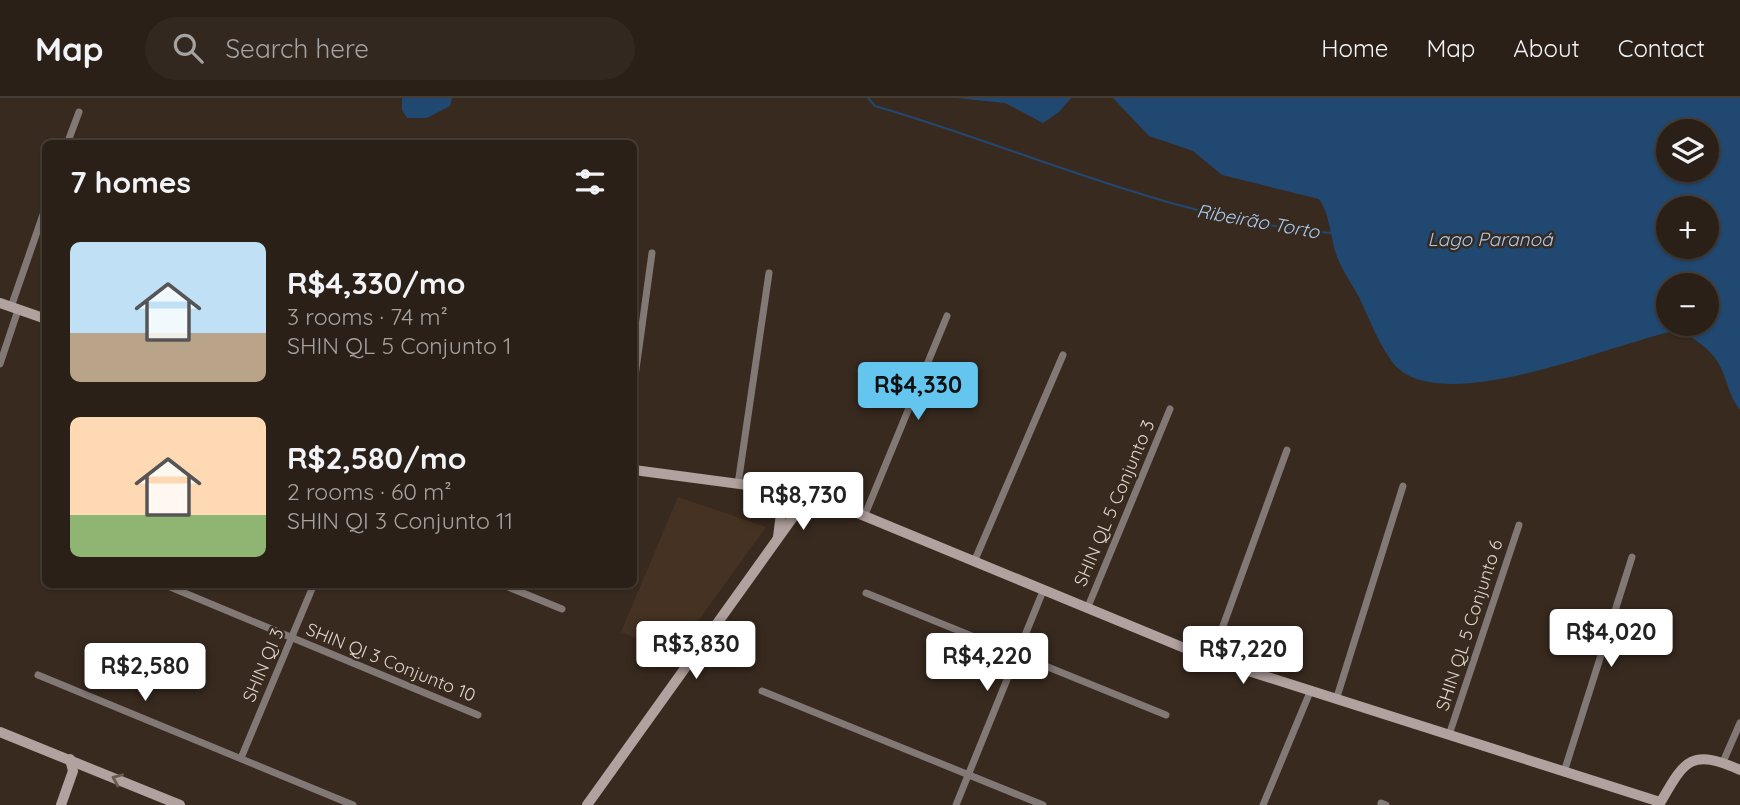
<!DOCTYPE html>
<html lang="en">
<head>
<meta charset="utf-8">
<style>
  :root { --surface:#2a2017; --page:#322820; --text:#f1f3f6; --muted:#a5a3a1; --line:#463e36; --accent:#64c5ee }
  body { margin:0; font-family:Quicksand,sans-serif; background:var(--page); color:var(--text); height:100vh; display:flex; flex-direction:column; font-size:26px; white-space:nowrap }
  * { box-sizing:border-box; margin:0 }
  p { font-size:23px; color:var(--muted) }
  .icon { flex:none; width:38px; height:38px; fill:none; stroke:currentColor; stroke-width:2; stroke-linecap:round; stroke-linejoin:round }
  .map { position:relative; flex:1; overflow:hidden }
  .details { position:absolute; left:42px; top:42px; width:595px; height:448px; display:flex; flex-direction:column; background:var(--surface); border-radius:10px; box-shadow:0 2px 5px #0004,0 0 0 2px var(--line) }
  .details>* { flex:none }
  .fabs { position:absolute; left:1656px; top:21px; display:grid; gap:14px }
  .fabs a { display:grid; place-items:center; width:63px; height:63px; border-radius:50%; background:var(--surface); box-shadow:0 2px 5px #0004,0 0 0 2px var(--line); font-size:35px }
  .price { position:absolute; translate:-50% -60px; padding:0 16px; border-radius:7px; background:#fff; color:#222; font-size:23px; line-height:46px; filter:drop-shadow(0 2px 4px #0008) }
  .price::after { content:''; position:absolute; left:50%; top:42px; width:21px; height:16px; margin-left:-10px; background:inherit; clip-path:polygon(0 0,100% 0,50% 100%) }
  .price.current { background:var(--accent); color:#111 }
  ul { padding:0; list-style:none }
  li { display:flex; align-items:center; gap:21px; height:175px; padding:0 28px }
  li span { display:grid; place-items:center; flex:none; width:196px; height:140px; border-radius:10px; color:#555 }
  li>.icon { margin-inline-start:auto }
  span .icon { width:84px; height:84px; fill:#fffc; stroke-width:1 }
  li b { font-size:30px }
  h2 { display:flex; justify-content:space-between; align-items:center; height:84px; padding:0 28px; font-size:30px }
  header { display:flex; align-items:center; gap:42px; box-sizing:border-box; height:98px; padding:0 35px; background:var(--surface); border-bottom:2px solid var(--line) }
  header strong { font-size:33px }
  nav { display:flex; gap:38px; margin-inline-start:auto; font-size:24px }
  .search { width:490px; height:63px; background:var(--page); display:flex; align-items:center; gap:18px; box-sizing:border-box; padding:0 24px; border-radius:38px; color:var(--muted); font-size:26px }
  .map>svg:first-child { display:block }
  .built { fill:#453222 }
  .water { fill:#214871; fill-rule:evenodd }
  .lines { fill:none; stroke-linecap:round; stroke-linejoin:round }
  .stream { stroke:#214871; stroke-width:2 }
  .street { stroke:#827876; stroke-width:7 }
  .secondary { stroke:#b2a29f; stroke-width:10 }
  .oneway { stroke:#695a52 }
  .labels { text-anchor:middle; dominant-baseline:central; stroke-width:5; stroke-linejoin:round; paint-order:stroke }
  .street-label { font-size:18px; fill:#dfd6cf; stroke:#382a1f }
  .water-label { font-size:19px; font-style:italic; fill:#a8cbf2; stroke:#382a1f }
</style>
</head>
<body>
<header>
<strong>Map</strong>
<div class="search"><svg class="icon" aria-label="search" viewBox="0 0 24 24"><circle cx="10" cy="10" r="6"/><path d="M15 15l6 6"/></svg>Search here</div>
<nav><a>Home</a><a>Map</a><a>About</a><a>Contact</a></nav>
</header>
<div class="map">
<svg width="1740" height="707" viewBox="0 0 1740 707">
  <rect width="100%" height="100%" fill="#382a1f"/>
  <!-- built -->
  <polygon class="built" points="678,399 766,429 675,555 621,534"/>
  <!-- water -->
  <g class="water">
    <polygon points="402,0 452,0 450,8 427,20 407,20 402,12"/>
    <polygon points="956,0 1071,0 1059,14 1043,25 1005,5"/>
    <path d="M1113,0H1740V312C1729,298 1728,285 1721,270C1713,252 1695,241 1679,232C1618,243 1439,323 1393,265C1379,247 1369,220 1359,199C1352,186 1343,174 1338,161C1330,142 1331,118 1319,101L1222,77L1193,53L1149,38ZM1706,33V72H1668V33ZM1706,110V149H1668V110ZM1668,187H1706V226H1668Z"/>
  </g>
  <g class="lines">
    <!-- stream -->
    <path class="stream" d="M868,0L875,8C1027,52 1171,122 1331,135"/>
    <!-- street -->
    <g class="street">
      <polyline points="67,46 79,14"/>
      <polyline points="11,209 46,108"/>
      <polyline points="0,266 18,212"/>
      <polyline points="634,286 652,155"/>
      <polyline points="738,386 769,175"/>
      <polyline points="864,419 947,218"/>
      <polyline points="974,464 1063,257"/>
      <polyline points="163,486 478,617"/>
      <polyline points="501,486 562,511"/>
      <polyline points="866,495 1166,617"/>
      <polyline points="1087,511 1170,311"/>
      <polyline points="1211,561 1287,352"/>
      <polyline points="38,577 353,707"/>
      <polyline points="762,593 1043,707"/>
      <polyline points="1336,602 1403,388"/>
      <polyline points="1449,637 1519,427"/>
      <polyline points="241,660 314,486"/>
      <polyline points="1723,664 1740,625"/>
      <polyline points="1564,674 1632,459"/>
      <polyline points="1381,705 1386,707"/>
      <polyline points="956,707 1043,493"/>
      <polyline points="1263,707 1310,594"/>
    </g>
    <!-- secondary -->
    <g class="secondary">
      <polyline points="0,205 46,221"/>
      <polyline points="634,372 785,392"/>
      <polyline points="799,394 833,405 1211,561 1660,704"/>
      <polyline points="800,410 844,412"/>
      <polyline points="778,439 782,408"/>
      <polyline points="0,634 180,707"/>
      <polyline points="61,707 73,673 70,661"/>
      <path d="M587,707L804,404L802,397C795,391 786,389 778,396V403L786,410L798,411"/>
      <path d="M1659,707C1684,664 1689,649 1740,672"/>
    </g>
  </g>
  <!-- one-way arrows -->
  <defs><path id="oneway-chevron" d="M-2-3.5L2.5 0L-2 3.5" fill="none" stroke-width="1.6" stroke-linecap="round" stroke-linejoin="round" transform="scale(1.75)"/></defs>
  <use class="oneway" href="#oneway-chevron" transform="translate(117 681) rotate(-157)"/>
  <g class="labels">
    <!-- street labels -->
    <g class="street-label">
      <text transform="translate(1114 405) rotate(-67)">SHIN QL 5 Conjunto 3</text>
      <text transform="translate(1469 527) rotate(-72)">SHIN QL 5 Conjunto 6</text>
      <text transform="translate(391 564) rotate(22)">SHIN QI 3 Conjunto 10</text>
      <text transform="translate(263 567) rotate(-67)">SHIN QI 3</text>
    </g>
    <!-- water labels -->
    <g class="water-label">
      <text transform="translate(1258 123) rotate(10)">Ribeirão Torto</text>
      <text x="1490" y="141">Lago Paranoá</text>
    </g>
  </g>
</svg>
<div class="fabs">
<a><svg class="icon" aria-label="layers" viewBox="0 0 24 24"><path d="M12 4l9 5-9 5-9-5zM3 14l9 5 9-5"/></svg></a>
<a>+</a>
<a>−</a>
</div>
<b class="price current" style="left:918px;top:324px">R$4,330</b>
<b class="price" style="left:803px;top:434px">R$8,730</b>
<b class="price" style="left:1611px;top:571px">R$4,020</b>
<b class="price" style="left:696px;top:583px">R$3,830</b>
<b class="price" style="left:1243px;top:588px">R$7,220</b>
<b class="price" style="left:987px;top:595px">R$4,220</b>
<b class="price" style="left:145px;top:605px">R$2,580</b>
<section class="details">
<h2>7 homes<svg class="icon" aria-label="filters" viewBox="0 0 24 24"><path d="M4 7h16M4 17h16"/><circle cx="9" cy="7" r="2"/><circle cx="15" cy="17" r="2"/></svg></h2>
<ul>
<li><span style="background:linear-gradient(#bfe0f5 65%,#b9a48a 0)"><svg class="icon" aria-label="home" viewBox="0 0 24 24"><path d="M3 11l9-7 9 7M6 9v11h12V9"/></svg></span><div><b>R$4,330/mo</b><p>3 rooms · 74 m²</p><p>SHIN QL 5 Conjunto 1</p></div></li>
<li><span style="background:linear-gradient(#ffd9b3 70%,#8fb573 0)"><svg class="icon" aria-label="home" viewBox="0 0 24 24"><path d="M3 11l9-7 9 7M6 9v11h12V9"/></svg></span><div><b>R$2,580/mo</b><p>2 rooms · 60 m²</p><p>SHIN QI 3 Conjunto 11</p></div></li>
</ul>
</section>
</div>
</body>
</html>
